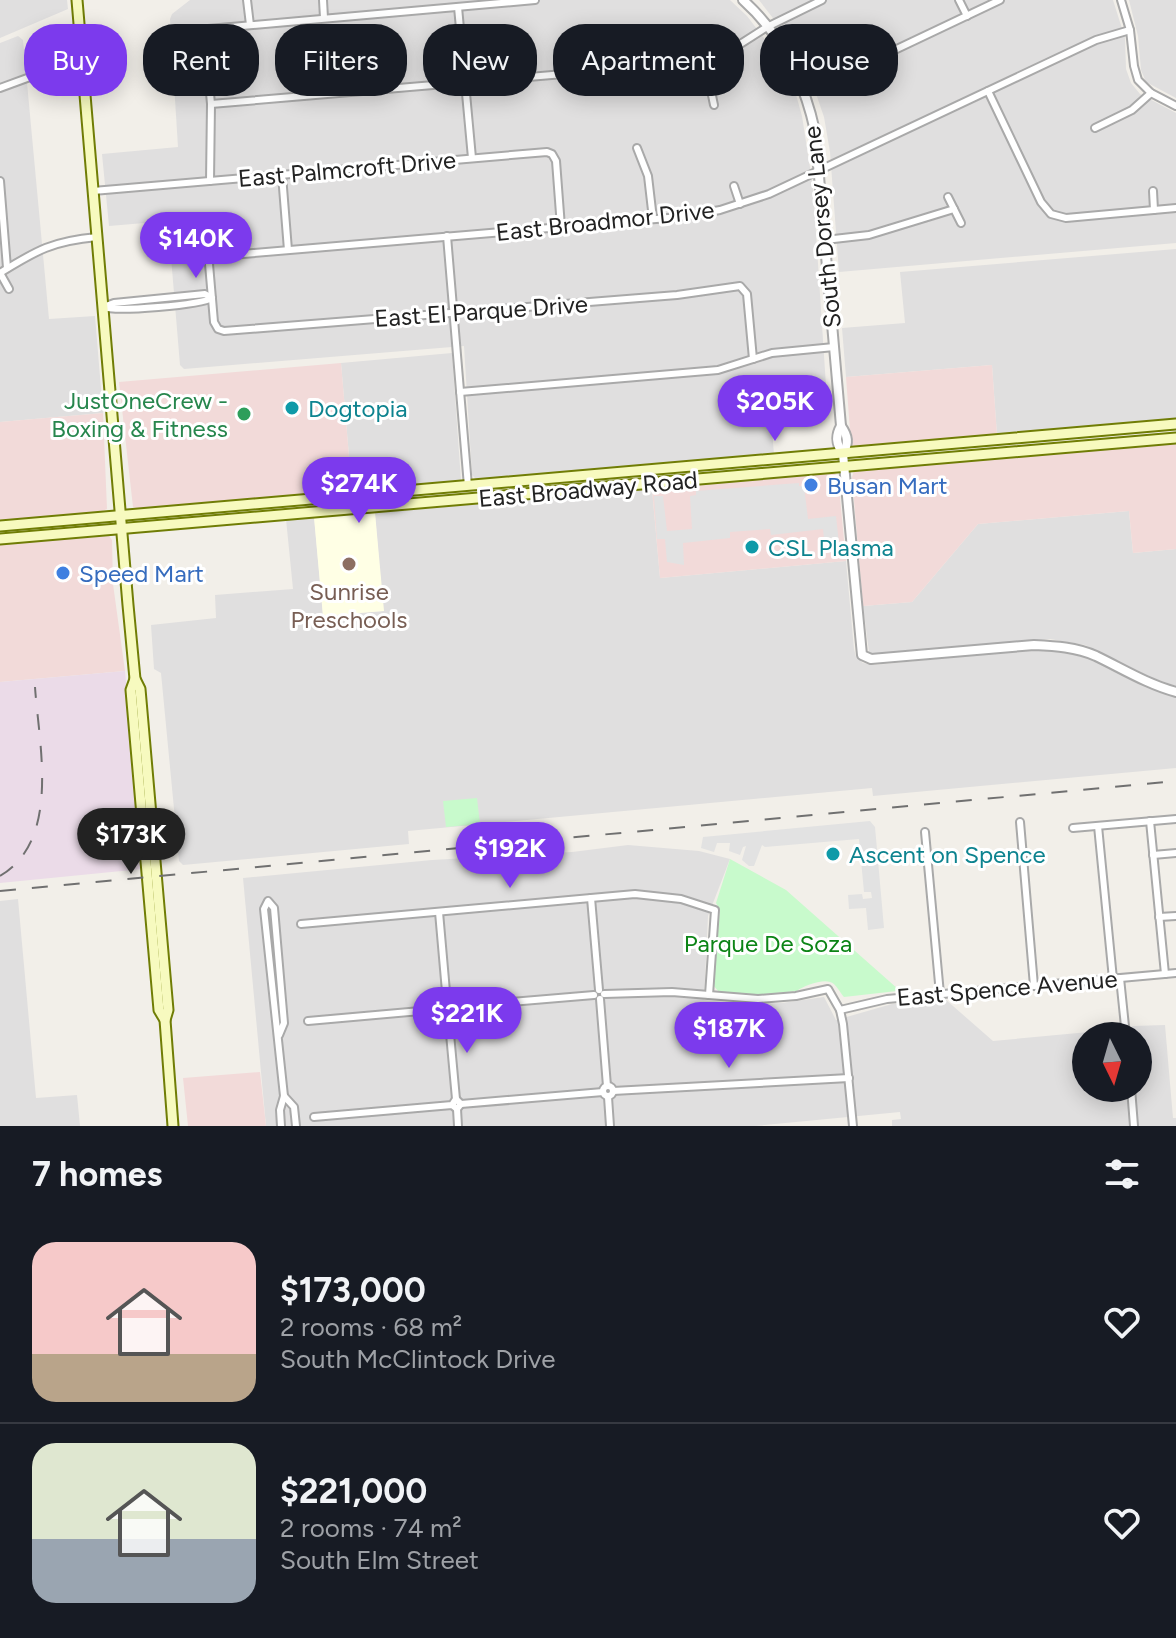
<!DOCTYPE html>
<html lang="en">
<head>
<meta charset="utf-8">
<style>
  :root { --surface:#171b24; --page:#20242c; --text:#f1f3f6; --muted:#9ea1a6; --line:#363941; --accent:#7c3aed }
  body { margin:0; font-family:Figtree,sans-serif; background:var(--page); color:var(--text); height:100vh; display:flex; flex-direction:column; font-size:30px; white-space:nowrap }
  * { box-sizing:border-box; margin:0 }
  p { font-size:26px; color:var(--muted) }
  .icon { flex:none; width:44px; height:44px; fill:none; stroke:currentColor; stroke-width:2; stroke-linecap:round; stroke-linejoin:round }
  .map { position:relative; height:1126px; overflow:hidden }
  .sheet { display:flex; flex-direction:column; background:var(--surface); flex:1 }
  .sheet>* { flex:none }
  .guide { position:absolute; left:24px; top:24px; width:1128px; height:72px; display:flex; gap:16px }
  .needle { width:52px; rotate:175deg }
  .controls { position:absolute; left:1072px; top:1022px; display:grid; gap:16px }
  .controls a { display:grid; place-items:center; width:80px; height:80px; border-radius:50%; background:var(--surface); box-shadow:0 4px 20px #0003; font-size:40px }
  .price { position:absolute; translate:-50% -68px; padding:0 18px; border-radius:28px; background:var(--accent); color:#fff; font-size:26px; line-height:52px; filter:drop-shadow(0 2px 4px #0008) }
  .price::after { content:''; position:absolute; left:50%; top:48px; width:24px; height:18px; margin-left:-12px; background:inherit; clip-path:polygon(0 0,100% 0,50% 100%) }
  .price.on { background:#222; color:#fff }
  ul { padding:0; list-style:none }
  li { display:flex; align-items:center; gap:24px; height:200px; padding:0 32px }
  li+li { border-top:2px solid var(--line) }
  li span { display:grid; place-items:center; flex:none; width:224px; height:160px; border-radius:24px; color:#555 }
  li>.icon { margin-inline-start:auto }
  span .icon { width:96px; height:96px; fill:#fffc; stroke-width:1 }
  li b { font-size:34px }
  h2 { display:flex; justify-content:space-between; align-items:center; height:96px; padding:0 32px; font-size:34px }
  .chip { padding:0 28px; border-radius:32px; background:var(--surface); box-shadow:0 4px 20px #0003; font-size:28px; line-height:72px }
  .chip.on { background:var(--accent); color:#fff }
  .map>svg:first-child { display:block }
  .residential { fill:#e0dfdf; fill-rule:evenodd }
  .commercial { fill:#f2dad9 }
  .industrial { fill:#ebdbe8 }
  .education { fill:#ffffe5 }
  .park { fill:#c8facc }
  .parking { fill:#e2e2e2 }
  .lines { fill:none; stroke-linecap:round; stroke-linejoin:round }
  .minor-casing { stroke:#a9a9a9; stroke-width:10 }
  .tertiary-casing { stroke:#a9a9a9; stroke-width:12 }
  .secondary-casing { stroke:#707d05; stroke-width:13 }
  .minor { stroke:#fff; stroke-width:6 }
  .tertiary { stroke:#fff; stroke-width:8 }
  .secondary { stroke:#f7fabf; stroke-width:9 }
  .rail { stroke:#707070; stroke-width:2; stroke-dasharray:16 16; stroke-linecap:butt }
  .culture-dot { fill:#0f9aa8; stroke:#fff; stroke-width:3 }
  .leisure-dot { fill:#2e9e5b; stroke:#fff; stroke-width:3 }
  .shop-dot { fill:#3f7fe0; stroke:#fff; stroke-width:3 }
  .education-dot { fill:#8d6e63; stroke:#fff; stroke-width:3 }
  .labels { text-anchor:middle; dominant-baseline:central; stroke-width:6; stroke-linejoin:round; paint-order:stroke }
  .street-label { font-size:24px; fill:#222; stroke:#fff }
  .leisure-label { font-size:24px; fill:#27864d; stroke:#fff; text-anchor:end }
  .culture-label { font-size:24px; fill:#0d838f; stroke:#fff; text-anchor:start }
  .shop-label { font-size:24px; fill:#366cbe; stroke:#fff; text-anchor:start }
  .education-label { font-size:24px; fill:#785e54; stroke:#fff }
  .park-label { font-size:24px; fill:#0c8416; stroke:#fff }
</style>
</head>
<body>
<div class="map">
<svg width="1176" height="1126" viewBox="0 0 1176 1126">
  <rect width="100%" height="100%" fill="#f2efe9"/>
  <!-- residential -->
  <g class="residential">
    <polygon points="0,0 67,0 68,9 0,38"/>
    <polygon points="190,0 730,0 747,16 773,50 793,84 802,116 813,187 826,386 769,391 774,455 478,481 472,475 464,346 184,369 180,365 168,221 109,226 102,154 178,147 170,19 172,14"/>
    <polygon points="759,0 1113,0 1125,38 1126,69 1131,83 1140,94 1176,113 1176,243 839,272 830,152 824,117 811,79 793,44"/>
    <polygon points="1129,0 1176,0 1176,98 1146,82 1141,70 1138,36"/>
    <polygon points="18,36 23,40 49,319 95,316 103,413 0,422 0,43"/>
    <polygon points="1176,249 1176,420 997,435 992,365 846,377 842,328 905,323 900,272"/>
    <polygon points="452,353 461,481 352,491 341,363"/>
    <polygon points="652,489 660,578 846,561 854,649 856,657 863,663 875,665 1029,650 1052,650 1086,657 1147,687 1176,696 1176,768 873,796 872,788 408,831 409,844 183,865 179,861 161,673 154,669 151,625 216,618 215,595 293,589 286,519 314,517 323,616 383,611 375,513"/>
    <polygon points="1129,511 1133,553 1176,549 1176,686 1150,677 1085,645 1050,639 874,654 869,652 863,606 912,602 978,524"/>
    <path d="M628,845L699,851L730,859L708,916L704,1000L745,1004L782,1003L824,997L836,1020L892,1004L945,999L993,1041L1121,1029L1122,1032L1133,1026L1165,1025L1173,1118H1176V1126H892V1120L901,1119L900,1112L755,1126H266L243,878L432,860L572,852ZM1086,1036H1138V1088H1086Z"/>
    <polygon points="18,899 36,1098 77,1095 80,1126 0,1126 0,901"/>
  </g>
  <!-- commercial -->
  <g class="commercial">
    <polygon points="341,363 352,491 140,509 133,507 119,382"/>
    <polygon points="992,365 997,435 856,448 851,444 846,377"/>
    <polygon points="103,413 107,509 100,512 0,521 0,422"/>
    <polygon points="1176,442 1176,549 1133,553 1129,511 978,524 912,602 863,606 852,477 854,471"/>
    <polygon points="833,472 838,477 846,561 660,578 652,489"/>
    <polygon points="109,536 112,540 113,584 125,671 0,682 0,544"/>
    <polygon points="260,1072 266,1126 188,1126 183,1078"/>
  </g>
  <!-- industrial -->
  <polygon class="industrial" points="125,671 142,869 0,883 0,682"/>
  <!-- education -->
  <polygon class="education" points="375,513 384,611 323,616 314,517"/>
  <!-- park -->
  <g class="park">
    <polygon points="477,798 480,824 446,827 443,801"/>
    <path d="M730,859L786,890L898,989L897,991L844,997C840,993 836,983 830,982C822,979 803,986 797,991L755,995L719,992L713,985L720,910L716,903Z"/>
  </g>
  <!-- parking -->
  <g class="parking">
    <polygon points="799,483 799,486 804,486 808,519 836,516 840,553 829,553 829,548 825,548 823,529 771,535 770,529 730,532 730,538 683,543 684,565 667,562 665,539 657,539 654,496 663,496 667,531 692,529 690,496 696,495 696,491"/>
    <polygon points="870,821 875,827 884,928 868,930 866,908 849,909 848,895 862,894 863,899 872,898 871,892 864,892 859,839 765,847 762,845 754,866 749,866 742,860 746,846 743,847 740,855 729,851 730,843 717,843 714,852 701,848 703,837"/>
  </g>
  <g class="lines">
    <!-- minor casing -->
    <g class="minor-casing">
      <g id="minor">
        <polyline points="247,0 250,25"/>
        <polyline points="323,0 324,18"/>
        <polyline points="959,0 967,16"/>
        <polyline points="1121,0 1130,30 1134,66 1138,80 1151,93 1176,106"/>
        <polyline points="458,7 472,158"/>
        <polyline points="669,46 670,65"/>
        <polyline points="705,62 714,105"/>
        <polyline points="0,88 30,77 83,70"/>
        <polyline points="988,91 1041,202 1051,214 1066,218 1176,208"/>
        <polyline points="804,93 1000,0"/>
        <polyline points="211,104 705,62 720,57 767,27 822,0"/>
        <polyline points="1095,128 1132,110 1151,93"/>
        <polyline points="637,148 648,176 653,219"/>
        <polyline points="282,175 288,250"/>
        <polyline points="0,181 7,268"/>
        <polyline points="210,181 211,104 205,37 208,29 535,0"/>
        <polyline points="734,186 740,204"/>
        <polyline points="93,191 547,152 552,154 556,161 561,227"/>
        <polyline points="1153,191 1154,210"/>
        <polyline points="948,197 954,209"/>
        <polyline points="447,236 468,486"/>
        <polyline points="825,240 869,235 954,209 961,223"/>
        <path d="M0,273C37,250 53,241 97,237"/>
        <polyline points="0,273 9,289"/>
        <path d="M205,294L212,298C200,305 117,312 103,307L114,303Z"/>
        <polyline points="753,359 747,294 740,286 677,295 224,331 218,329 214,322 209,264 211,259 219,256 680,217 720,210 769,194 1096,40 1130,30"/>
        <polyline points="460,392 718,370 772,353 834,347"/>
        <polyline points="1150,821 1165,974"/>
        <polyline points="1020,822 1034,986"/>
        <polyline points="1098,826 1113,979"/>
        <polyline points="1073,828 1176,819"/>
        <polyline points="925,832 940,994"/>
        <polyline points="1153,855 1176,853"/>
        <polyline points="591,898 599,990"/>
        <polyline points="439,912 447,1003"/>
        <polyline points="1159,917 1176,916"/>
        <polyline points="301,924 635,894 681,899 715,910 709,995"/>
        <polyline points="1120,978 1126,1036"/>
        <polyline points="604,994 672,992 758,999 796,996 828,989 840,1010 843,1024 853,1126"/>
        <polyline points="600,999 607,1086"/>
        <polyline points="453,1007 594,995"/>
        <polyline points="840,1010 887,999 1176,973"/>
        <polyline points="448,1012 456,1099"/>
        <polyline points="308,1021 443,1009 449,1012 453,1008 447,1003 443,1009"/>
        <polyline points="279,1035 284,1023 274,908 268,901 264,909 284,1096 280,1110 281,1126"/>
        <circle cx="608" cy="1091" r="5"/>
        <polyline points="1131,1088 1134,1126"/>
        <polyline points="613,1091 849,1078"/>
        <polyline points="284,1096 294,1107 296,1126"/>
        <polyline points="608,1097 610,1126"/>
        <polyline points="461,1104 603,1092"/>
        <polyline points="457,1109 458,1126"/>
        <polyline points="314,1117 452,1105 457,1109 461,1104 456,1099 452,1105"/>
      </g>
    </g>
    <!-- tertiary casing -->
    <g class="tertiary-casing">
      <g id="tertiary">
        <path d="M743,0C781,34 804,81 815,131L841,426C835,436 836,444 843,454L862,655L871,659L1034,645C1055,646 1076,647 1096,656C1123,669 1147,684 1176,692"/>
        <path d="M841,426C848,436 849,443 843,454"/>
      </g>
    </g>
    <!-- secondary casing -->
    <g class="secondary-casing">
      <g id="secondary">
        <polyline points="77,0 128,605 135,679 140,689 168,1010 165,1020"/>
        <polyline points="0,526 1176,424"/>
        <polyline points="0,539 1176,438"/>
        <polyline points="135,679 131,690 159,1010 165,1020 173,1126"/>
      </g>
    </g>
    <!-- minor -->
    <use href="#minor" class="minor"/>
    <!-- tertiary -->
    <use href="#tertiary" class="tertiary"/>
    <!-- secondary -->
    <use href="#secondary" class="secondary"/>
    <!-- rail -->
    <g class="rail">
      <path d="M0,876C61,840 39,746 35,687"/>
      <polyline points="0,891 1176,781"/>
    </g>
  </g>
  <!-- markers -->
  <g class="culture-dot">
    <circle cx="292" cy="408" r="8"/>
    <circle cx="752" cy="547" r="8"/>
    <circle cx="833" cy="854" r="8"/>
  </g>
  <circle class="leisure-dot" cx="244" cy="414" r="8"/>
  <g class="shop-dot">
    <circle cx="811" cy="485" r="8"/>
    <circle cx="63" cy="573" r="8"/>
  </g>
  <circle class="education-dot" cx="349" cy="564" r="8"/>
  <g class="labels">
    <!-- street labels -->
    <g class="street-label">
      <text transform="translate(347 169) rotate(-5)">East Palmcroft Drive</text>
      <text transform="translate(605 221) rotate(-6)">East Broadmor Drive</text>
      <text transform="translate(822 227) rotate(-96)">South Dorsey Lane</text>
      <text transform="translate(481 311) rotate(-4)">East El Parque Drive</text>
      <text transform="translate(588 489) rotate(-5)">East Broadway Road</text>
      <text transform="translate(1007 988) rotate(-5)">East Spence Avenue</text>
    </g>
    <!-- leisure labels -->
    <g class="leisure-label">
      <text x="228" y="400">JustOneCrew -<tspan x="228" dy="28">Boxing &amp; Fitness</tspan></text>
    </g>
    <!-- culture labels -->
    <g class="culture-label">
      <text x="308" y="408">Dogtopia</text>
      <text x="768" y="547">CSL Plasma</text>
      <text x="849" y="854">Ascent on Spence</text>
    </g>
    <!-- shop labels -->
    <g class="shop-label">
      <text x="827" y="485">Busan Mart</text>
      <text x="79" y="573">Speed Mart</text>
    </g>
    <!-- education labels -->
    <g class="education-label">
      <text x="349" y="591">Sunrise<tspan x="349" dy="28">Preschools</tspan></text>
    </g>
    <!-- park labels -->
    <g class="park-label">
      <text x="768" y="943">Parque De Soza</text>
    </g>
  </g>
</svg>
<div class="controls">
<a><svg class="needle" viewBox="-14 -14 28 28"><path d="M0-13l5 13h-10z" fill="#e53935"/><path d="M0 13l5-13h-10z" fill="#9ea1a6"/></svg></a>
</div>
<b class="price" style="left:196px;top:280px">$140K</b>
<b class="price" style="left:775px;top:443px">$205K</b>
<b class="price" style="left:359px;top:525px">$274K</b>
<b class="price on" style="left:131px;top:876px">$173K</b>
<b class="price" style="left:510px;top:890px">$192K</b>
<b class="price" style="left:467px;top:1055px">$221K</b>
<b class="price" style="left:729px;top:1070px">$187K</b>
<div class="guide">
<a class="chip on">Buy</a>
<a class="chip">Rent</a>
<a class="chip">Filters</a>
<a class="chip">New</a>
<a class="chip">Apartment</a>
<a class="chip">House</a>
</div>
</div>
<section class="sheet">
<h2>7 homes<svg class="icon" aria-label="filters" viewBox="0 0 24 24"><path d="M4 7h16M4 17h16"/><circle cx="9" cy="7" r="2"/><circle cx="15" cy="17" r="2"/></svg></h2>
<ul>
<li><span style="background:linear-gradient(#f6c9c9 70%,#b9a48a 0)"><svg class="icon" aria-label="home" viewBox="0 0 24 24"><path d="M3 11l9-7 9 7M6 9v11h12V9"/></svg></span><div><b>$173,000</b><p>2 rooms · 68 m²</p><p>South McClintock Drive</p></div><svg class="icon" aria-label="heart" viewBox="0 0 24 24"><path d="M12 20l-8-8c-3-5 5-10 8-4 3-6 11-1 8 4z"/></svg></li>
<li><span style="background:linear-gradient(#dfe7d0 60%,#9aa5b1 0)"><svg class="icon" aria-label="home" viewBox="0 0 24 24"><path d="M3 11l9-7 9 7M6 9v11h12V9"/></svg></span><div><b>$221,000</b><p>2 rooms · 74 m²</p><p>South Elm Street</p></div><svg class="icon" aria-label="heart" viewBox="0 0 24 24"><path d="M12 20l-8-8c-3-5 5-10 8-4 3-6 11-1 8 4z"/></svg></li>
</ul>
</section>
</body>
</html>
